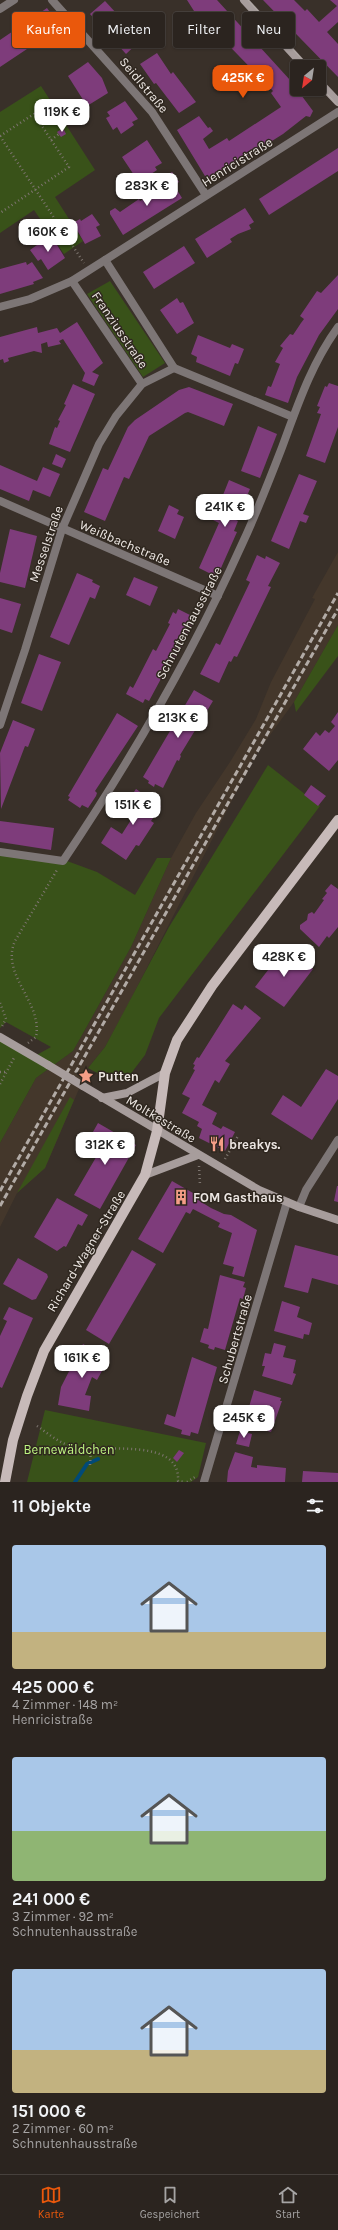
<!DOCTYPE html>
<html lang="de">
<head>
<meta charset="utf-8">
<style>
  :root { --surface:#2b241f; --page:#37302c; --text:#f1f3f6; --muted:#a6a4a4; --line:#47413d; --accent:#ea580c }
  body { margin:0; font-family:Karla,sans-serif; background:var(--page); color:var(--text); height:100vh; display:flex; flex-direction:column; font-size:15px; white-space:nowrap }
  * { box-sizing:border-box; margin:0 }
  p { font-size:13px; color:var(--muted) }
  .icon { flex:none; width:22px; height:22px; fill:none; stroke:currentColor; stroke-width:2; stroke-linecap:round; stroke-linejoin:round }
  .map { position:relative; height:1482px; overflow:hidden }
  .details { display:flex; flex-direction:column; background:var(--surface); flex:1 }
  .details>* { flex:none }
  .guide { position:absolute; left:12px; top:12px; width:314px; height:36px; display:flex; gap:8px }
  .needle { width:26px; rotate:210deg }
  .fabs { position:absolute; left:290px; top:60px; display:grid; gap:8px }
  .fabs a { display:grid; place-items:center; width:36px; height:36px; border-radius:4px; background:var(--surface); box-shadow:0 1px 3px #0004,0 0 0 1px var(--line); font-size:20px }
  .price { position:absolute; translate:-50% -34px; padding:0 9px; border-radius:8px; background:#fff; color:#222; font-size:13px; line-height:26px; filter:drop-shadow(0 1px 2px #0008) }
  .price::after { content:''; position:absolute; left:50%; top:24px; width:12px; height:9px; margin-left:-6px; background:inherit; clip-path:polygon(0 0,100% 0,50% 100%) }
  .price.selected { background:var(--accent); color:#fff }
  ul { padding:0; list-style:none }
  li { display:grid; align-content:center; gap:8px; height:212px; padding:0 12px }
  li span { display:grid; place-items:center; height:124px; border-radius:4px; color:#555 }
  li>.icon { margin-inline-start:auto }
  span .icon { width:72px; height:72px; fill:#fffc; stroke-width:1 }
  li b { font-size:17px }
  h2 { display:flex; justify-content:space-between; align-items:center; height:48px; padding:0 12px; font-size:17px }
  .chip { padding:0 14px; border-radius:4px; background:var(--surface); box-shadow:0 1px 3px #0004,0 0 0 1px var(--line); font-size:14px; line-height:36px }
  .chip.selected { background:var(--accent); color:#fff }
  .tab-bar { display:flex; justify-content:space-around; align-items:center; height:56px; border-top:1px solid var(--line); background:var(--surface); font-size:11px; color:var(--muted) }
  .tab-bar a { display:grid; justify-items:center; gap:2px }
  .tab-bar .selected { color:var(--accent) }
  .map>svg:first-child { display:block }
  .built { fill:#44372b }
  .green { fill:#395219 }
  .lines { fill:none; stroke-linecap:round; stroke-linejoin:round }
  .stream { stroke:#014a78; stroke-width:4 }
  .building { fill:#7e3c7b }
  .path { stroke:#7d756f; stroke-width:2.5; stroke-dasharray:1 3; stroke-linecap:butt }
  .street { stroke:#7d7676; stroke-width:8 }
  .secondary { stroke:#a79d9c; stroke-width:8 }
  .primary { stroke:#c7bab9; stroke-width:10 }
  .tram { stroke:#b2aba6; stroke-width:1 }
  .rail { stroke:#b2aba6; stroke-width:3; stroke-dasharray:6 3; stroke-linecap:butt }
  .secondary-bridge { stroke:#a79d9c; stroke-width:8 }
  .labels { text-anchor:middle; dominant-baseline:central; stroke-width:3; stroke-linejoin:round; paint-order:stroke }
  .street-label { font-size:13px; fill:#ede7e3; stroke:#2f271f }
  .poi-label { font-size:13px; font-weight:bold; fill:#ede7e3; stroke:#2f271f; text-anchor:start }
  .park-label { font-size:13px; fill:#bef582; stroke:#2f271f }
</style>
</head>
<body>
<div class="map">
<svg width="338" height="1482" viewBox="0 0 338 1482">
  <rect width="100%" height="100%" fill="#393029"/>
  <!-- built -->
  <polygon class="built" points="338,552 338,625 294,702 254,757 128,1005 105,1047 88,1068 45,1168 17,1193 0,1227 0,1143 36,1078 73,1051 86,1028 131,947 171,858 196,813 230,762 256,719 271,682 315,599 312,598"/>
  <!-- green -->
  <g class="green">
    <polygon points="41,86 95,170 55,197 83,241 64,254 34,210 0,233 0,112"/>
    <polygon points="110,281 165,363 143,377 87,294"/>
    <polygon points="338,625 338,656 296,712 294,702"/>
    <polygon points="268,765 320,806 159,1018 145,1055 129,1076 110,1080 88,1068 105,1047 169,927"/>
    <polygon points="0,853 67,861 97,872 135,895 157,858 171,858 131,947 86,1028 73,1051 36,1078 0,1143 0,1037 33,1057 51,1047 6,1022 0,1028"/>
    <polygon points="70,1097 74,1100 45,1168 17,1193"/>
    <polygon points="45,1410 206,1443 198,1477 191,1482 27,1482"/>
  </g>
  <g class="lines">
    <!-- stream -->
    <polyline class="stream" points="75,1482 87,1464 98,1459"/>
  </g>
  <!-- building -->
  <g class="building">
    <polygon points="187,0 217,0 290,80 313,111 310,117 306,116 283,134 208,181 177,130 199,116 208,128 210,127 213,131 203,139 209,149 227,138 229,141 281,107 271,93 273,91 204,20 201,22"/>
    <polygon points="263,0 294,0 305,11 307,9 319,22 337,6 330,0 338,0 338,22 327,32 338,44 338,77"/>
    <polygon points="105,1 141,40 126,54 90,14"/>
    <polygon points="47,8 62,29 53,36 51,33 0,67 0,40"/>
    <polygon points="157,53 171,74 173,72 196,102 179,113 156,83 154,84 140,64"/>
    <polygon points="88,62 102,78 108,93 87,106 68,76"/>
    <polygon points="125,101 138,119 132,122 134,125 121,134 117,127 113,130 106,118 110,116 107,112"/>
    <polygon points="63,128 66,134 61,137 57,132"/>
    <polygon points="147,140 162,163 155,167 157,170 145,178 142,174 136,178 122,157"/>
    <polygon points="338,148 338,171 269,215 259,199"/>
    <polygon points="172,172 179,182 174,185 182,198 123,235 110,214 110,211 115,208 120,212 139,199 140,201 172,181 169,181 166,176"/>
    <polygon points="245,208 254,222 249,225 251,229 238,234 230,239 232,242 207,258 195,239"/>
    <polygon points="92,214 100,225 96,227 101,236 85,244 73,223 80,219 81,221"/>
    <polygon points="51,235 65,258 48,270 41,259 38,261 30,250"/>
    <polygon points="184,246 195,263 154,289 143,272"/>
    <polygon points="26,262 27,265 32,262 43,278 33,282 34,284 0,294 0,269"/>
    <polygon points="338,275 338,309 319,335 307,358 297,377 288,403 265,395 268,386 271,387 280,364 275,362 283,348 280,346 290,334 293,335 301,323 304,319 300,316 317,291 321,293"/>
    <polygon points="177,298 180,303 183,302 194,323 177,334 160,310"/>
    <polygon points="77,322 103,363 92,372 99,375 94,386 82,381 85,373 63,339 59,341 61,344 48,347 47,342 41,344 42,353 34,351 8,358 9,361 4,363 3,359 0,360 0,337 37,327 38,333 57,328 60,333"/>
    <polygon points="198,335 230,348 232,344 244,349 238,364 235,363 230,376 196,362 197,357 191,354"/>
    <polygon points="329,383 338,386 338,427 325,463 306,456 321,414 317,413 320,407 317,406 325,386 327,387"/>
    <polygon points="73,384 95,394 70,452 49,444 55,427 57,428 60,421 58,420 66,405 64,404"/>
    <polygon points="189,387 233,404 224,426 188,412 185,413 149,436 129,479 124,477 105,521 84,512 103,468 108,470 128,427 135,420 179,390"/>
    <polygon points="258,426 277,434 260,478 241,471"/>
    <polygon points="56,454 66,459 62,468 52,464"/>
    <polygon points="0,465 37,481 43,467 60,474 50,497 33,490 29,501 0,489"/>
    <polygon points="299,474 317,481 303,514 309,516 306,523 300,521 289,549 271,541"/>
    <polygon points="229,480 250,489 236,520 238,521 234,531 237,532 217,577 199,568 219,523 213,520"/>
    <polygon points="169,505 179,510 177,514 184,517 175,539 158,531"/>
    <polygon points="10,529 37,536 25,588 0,582 0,573"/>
    <polygon points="257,555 265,559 266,556 280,563 268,586 271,587 237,657 234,656 231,662 229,661 219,683 200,674 216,643 220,645 250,582 246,580"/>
    <polygon points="77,573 93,580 92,582 100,586 95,599 90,597 69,645 50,637"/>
    <polygon points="134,577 158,587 150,606 126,595"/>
    <polygon points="0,598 21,604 12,633 0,629"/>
    <polygon points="178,609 196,618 173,664 170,662 149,701 145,699 143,703 126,694 130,686 133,688 153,649 156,651 170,624 168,623 173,612 176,614"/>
    <polygon points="39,654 61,662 42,711 21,703"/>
    <polygon points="194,690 213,701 180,755 181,756 179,761 177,760 163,788 155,784 154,787 148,783 149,781 143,777"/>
    <polygon points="338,712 338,760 329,771 303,749 316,732 320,736 325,730 329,733 335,726 331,722"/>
    <polygon points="117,713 138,726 95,791 97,793 96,796 88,808 82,805 80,808 68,800 70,797 68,796"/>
    <polygon points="13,720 35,729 28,747 25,746 1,809 0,753"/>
    <polygon points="311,785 326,796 318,806 304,795"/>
    <polygon points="136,789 161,806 151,821 154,823 139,846 136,845 126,860 101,843 111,827 122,834 136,812 125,805"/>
    <polygon points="0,821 54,828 51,850 0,842"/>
    <polygon points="331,884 338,889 338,927 329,938 327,936 319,947 300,929 300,925 307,920 308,914 312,912 314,914 324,900 322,899 327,893 325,891"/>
    <polygon points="285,948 313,969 284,1007 255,987"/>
    <polygon points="233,1004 242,1010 245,1005 261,1018 225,1061 230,1064 219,1083 215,1080 202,1105 217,1113 212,1124 221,1129 223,1126 235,1132 225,1151 199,1138 202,1129 197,1126 199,1122 182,1113 190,1098 182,1094 195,1070 193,1069 195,1065 193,1064 197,1057 199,1058"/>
    <polygon points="326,1069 338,1076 338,1099 312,1140 271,1114 283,1095 301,1107"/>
    <polygon points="98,1123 136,1145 100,1209 74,1195 102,1147 89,1139"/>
    <polygon points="172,1181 200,1197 198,1200 211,1208 224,1214 231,1215 257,1230 244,1277 232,1274 234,1267 223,1264 232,1233 218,1227 220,1223 193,1209 190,1214 186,1212 163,1253 138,1239"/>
    <polygon points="337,1186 338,1186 338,1202 334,1201"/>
    <polygon points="57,1198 88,1215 82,1226 78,1224 66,1247 64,1246 57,1251 34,1237"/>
    <polygon points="295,1245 338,1256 338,1285 312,1278 308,1293 284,1287"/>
    <polygon points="132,1250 156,1264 109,1344 86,1330"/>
    <polygon points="18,1258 47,1274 48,1277 36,1299 32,1300 3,1284"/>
    <polygon points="220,1275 245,1282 243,1287 246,1288 243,1299 240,1298 225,1350 215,1347 214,1350 208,1348 209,1345 200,1342 204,1328 208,1329"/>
    <polygon points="282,1301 300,1307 297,1317 312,1323 309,1335 304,1334 303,1339 274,1331"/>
    <polygon points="9,1307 33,1318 2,1388 0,1387 0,1336 7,1321 3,1319"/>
    <polygon points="274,1343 286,1346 283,1357 296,1360 293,1373 296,1374 292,1385 262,1376 265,1366 262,1366 265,1353 271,1354"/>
    <polygon points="83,1344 109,1358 97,1380 92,1377 85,1395 91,1396 89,1411 58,1405 61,1387"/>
    <polygon points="192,1357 217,1367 198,1434 191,1432 190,1436 181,1434 182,1430 164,1424 167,1414 175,1417"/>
    <polygon points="254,1390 281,1398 280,1401 282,1401 271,1432 244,1424"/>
    <polygon points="240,1431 252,1434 249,1447 236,1444"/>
    <polygon points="179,1450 184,1453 177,1462 173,1458"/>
    <polygon points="235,1452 253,1457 251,1467 257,1468 257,1465 286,1468 285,1482 227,1482 228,1471"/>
    <polygon points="303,1471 338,1473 338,1482 302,1482"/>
  </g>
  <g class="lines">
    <!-- path -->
    <g class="path">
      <polyline points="0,136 34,114 69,167 0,213"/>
      <polyline points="0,136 84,263"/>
      <polyline points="51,140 59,134"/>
      <polyline points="0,1003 6,1019 1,1028"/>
      <path d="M28,1043L36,1037C43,1002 0,975 15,941L57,870"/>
      <polyline points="0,1072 5,1072"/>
      <polyline points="0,1084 15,1056"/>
      <polyline points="225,1159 238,1136"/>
      <polyline points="199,1166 200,1185"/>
      <path d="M37,1426C49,1434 60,1444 74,1447C101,1453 181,1436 178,1481L184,1482"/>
      <polyline points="90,1465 91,1448"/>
      <polyline points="187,1482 195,1477"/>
    </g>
    <!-- street -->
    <g class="street">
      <polyline points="52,0 152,112 206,195"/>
      <polyline points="0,9 14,0"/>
      <polyline points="105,260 174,368 293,417"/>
      <polyline points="72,281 142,384"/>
      <polyline points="0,307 30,299 72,281 338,112"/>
      <polyline points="0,501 218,596"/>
      <polyline points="0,725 25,650 62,529 99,444 116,416 142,384 174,368"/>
      <path d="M0,852L63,861C131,760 193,653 243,542C257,512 269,481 281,450C297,407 311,364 338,327"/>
      <polyline points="299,1207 306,1190 338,1140"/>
      <polyline points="204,1482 287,1202"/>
    </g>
    <!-- secondary -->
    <g class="secondary">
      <polyline points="244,0 305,67"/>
      <polyline points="319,82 338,102"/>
      <polyline points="0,1037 48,1065"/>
      <polyline points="83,1086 259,1190 299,1207 338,1220"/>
      <polyline points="102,1098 127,1093 165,1073"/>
      <polyline points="145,1175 198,1155"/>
    </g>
    <!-- primary -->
    <polyline class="primary" points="5,1482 13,1440 27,1396 44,1351 145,1175 157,1131 165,1073 177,1040 212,986 338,820"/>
    <!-- tram -->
    <g class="tram">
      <polyline points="248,0 309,67"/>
      <polyline points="319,85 338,106"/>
    </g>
    <!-- rail -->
    <g class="rail">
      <polyline points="0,1191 338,593"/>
      <polyline points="0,1206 338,609"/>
    </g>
    <!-- secondary-bridge -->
    <polyline class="secondary-bridge" points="48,1065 83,1086"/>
  </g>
  <!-- icons -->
  <defs>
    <g id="sight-bare" transform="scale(1.2)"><path d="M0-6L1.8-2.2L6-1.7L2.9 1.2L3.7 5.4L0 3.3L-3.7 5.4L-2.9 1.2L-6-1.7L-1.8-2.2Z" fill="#f49e87" stroke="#2f271f" stroke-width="2.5" paint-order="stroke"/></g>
    <g id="restaurant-bare" transform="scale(1.2)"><path d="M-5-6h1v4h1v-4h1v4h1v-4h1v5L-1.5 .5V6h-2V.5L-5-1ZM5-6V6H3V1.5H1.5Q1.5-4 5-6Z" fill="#f49e87" stroke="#2f271f" stroke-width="2.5" paint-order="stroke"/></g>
    <g id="building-bare" transform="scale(1.2)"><path d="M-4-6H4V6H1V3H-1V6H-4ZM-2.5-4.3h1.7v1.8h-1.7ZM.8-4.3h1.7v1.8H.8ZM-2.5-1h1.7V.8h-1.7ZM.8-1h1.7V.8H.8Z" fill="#f49e87" stroke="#2f271f" stroke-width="2.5" paint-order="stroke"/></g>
  </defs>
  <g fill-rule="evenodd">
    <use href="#sight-bare" x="86" y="1076"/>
    <use href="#restaurant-bare" x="217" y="1144"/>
    <use href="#building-bare" x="181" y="1197"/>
  </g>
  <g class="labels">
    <!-- street labels -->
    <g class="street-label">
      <text transform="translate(144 85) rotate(50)">Seidlstraße</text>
      <text transform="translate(237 162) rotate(-32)">Henricistraße</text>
      <text transform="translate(120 330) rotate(56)">Franziusstraße</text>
      <text transform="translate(125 543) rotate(23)">Weißbachstraße</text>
      <text transform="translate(46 544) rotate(-71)">Messelstraße</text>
      <text transform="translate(189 623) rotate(-62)">Schnutenhausstraße</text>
      <text transform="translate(161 1119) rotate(31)">Moltkestraße</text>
      <text transform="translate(86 1251) rotate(-59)">Richard-Wagner-Straße</text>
      <text transform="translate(235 1339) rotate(-74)">Schubertstraße</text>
    </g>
    <!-- poi labels -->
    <g class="poi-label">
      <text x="98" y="1076">Putten</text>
      <text x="229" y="1144">breakys.</text>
      <text x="193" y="1197">FOM Gasthaus</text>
    </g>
    <!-- park labels -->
    <g class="park-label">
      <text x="69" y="1449">Bernewäldchen</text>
    </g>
  </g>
</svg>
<div class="fabs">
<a><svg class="needle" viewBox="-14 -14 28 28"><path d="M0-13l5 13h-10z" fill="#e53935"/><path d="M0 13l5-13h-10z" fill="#a6a4a4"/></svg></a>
</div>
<b class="price selected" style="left:243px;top:99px">425K €</b>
<b class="price" style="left:62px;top:133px">119K €</b>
<b class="price" style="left:147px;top:207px">283K €</b>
<b class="price" style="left:48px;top:253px">160K €</b>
<b class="price" style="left:225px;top:528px">241K €</b>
<b class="price" style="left:178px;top:739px">213K €</b>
<b class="price" style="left:133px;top:826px">151K €</b>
<b class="price" style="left:284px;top:978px">428K €</b>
<b class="price" style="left:105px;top:1166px">312K €</b>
<b class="price" style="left:82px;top:1379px">161K €</b>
<b class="price" style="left:244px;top:1439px">245K €</b>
<div class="guide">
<a class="chip selected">Kaufen</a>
<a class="chip">Mieten</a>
<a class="chip">Filter</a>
<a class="chip">Neu</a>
</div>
</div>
<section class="details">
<h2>11 Objekte<svg class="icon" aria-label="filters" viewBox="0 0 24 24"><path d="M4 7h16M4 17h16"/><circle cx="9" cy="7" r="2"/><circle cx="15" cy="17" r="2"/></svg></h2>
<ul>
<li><span style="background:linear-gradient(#a9c7e8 70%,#c2b280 0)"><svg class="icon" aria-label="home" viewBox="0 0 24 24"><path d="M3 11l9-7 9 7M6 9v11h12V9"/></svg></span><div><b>425 000 €</b><p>4 Zimmer · 148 m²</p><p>Henricistraße</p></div></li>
<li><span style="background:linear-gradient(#a9c7e8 60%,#8fb573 0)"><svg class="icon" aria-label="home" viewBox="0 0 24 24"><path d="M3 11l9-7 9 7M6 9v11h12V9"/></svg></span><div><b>241 000 €</b><p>3 Zimmer · 92 m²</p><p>Schnutenhausstraße</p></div></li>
<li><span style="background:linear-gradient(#a9c7e8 65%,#c2b280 0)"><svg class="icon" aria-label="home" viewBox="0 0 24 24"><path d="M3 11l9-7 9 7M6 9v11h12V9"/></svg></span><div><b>151 000 €</b><p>2 Zimmer · 60 m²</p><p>Schnutenhausstraße</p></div></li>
</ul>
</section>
<nav class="tab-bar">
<a class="selected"><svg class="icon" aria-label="map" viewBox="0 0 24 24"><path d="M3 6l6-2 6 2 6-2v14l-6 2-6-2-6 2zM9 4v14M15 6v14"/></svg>Karte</a>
<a><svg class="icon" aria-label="saved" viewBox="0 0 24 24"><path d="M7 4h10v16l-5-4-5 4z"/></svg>Gespeichert</a>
<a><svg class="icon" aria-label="home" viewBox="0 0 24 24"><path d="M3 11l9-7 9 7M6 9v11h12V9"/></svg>Start</a>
</nav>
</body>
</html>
